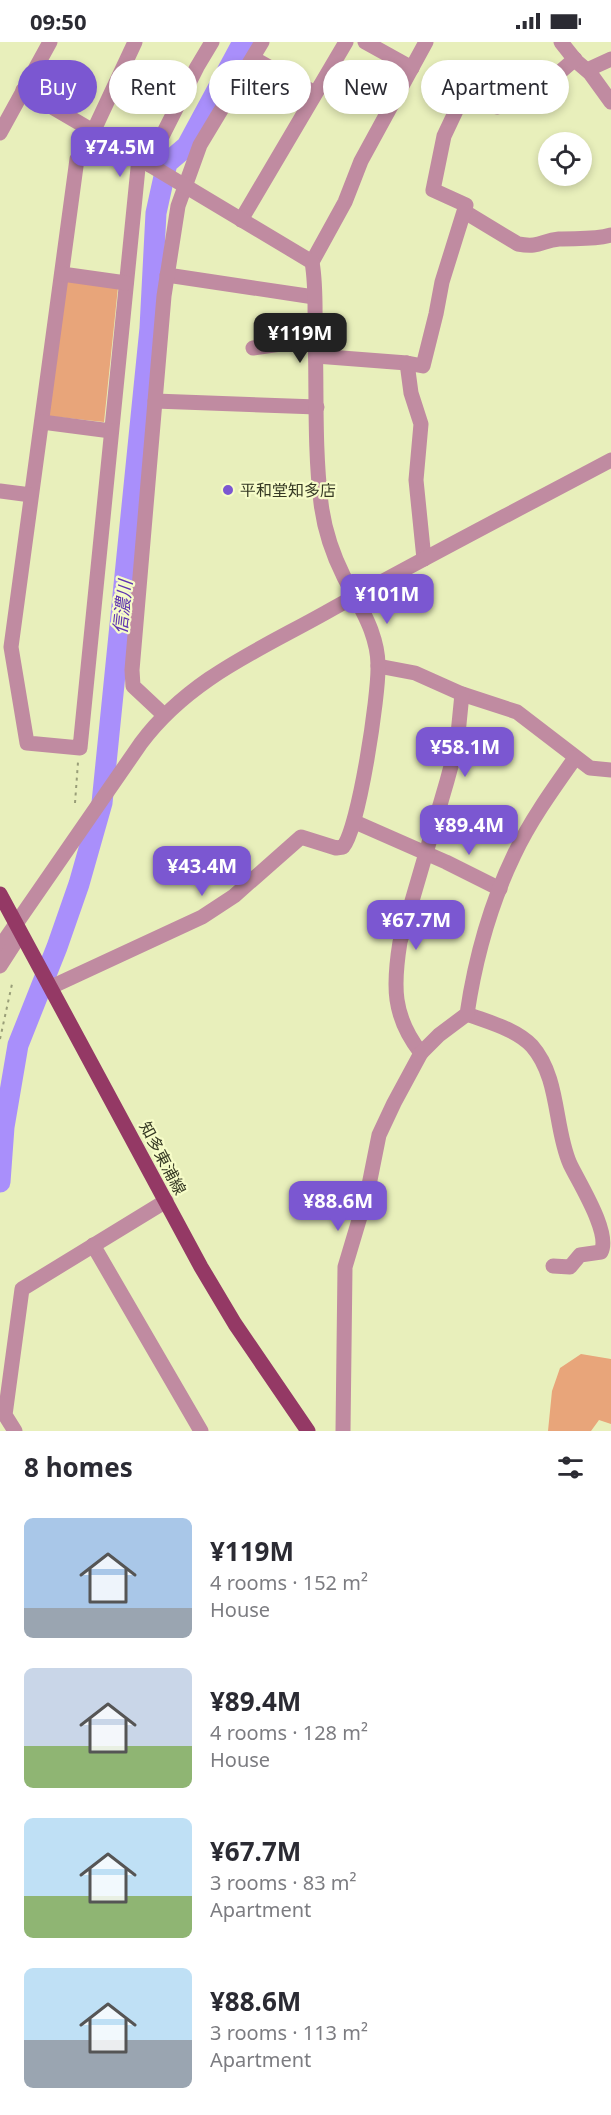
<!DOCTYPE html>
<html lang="en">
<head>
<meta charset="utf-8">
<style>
  :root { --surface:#fff; --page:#f7f7f7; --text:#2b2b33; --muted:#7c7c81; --accent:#7b57d1 }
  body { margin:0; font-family:"Noto Sans","Noto Sans JP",sans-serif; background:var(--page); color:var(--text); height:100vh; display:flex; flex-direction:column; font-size:22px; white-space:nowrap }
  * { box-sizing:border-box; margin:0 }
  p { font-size:20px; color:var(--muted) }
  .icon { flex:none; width:33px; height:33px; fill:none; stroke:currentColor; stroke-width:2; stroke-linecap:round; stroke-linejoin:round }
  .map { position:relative; height:1389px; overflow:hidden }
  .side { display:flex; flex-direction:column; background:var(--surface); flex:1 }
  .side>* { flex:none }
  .guide { position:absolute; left:18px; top:18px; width:576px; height:54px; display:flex; gap:12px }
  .fabs { position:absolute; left:538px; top:90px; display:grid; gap:12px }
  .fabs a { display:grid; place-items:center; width:54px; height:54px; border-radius:50%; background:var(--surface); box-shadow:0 3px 9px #0003; font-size:30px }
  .price { position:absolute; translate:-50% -51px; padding:0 14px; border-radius:12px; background:var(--accent); color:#fff; font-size:20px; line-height:39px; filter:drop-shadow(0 2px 3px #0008) }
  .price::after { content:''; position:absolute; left:50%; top:36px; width:18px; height:14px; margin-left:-9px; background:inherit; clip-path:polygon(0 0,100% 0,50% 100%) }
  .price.selected { background:#222; color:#fff }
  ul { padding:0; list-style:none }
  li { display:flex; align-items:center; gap:18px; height:150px; padding:0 24px }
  li span { display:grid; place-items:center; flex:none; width:168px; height:120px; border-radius:9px; color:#555 }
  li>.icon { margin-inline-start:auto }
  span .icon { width:72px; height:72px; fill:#fffc; stroke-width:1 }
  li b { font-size:26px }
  h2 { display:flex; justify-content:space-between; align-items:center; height:72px; padding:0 24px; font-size:26px }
  .tag { padding:0 21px; border-radius:27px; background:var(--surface); box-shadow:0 3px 9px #0003; font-size:21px; line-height:54px }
  .tag.selected { background:var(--accent); color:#fff }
  .status { display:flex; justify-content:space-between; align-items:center; height:42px; padding:0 30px; background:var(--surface); direction:ltr }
  .status svg { height:16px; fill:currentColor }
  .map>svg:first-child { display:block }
  .green { fill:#e8a57a }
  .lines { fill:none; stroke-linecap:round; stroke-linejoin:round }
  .river { stroke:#a98ffb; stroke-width:21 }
  .path { stroke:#999e78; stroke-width:2; stroke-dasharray:3 4.5; stroke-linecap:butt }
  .minor { stroke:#c08ba1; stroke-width:15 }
  .tertiary { stroke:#c08ba1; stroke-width:15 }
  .primary { stroke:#943965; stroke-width:15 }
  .poi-dot { fill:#7b57d1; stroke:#f6fcc8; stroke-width:2 }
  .labels { text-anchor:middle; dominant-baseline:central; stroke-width:4.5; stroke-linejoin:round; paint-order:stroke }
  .poi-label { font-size:16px; fill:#353823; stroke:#f6fcc8; text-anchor:start }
  .street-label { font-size:16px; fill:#353823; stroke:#f6fcc8 }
  .water-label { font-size:18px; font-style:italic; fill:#5f34b1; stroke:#f6fcc8 }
</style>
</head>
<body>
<div class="status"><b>09:50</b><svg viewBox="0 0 49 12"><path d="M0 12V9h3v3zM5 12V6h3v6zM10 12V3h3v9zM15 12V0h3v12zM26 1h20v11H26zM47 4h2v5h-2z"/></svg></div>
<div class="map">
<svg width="611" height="1389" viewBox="0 0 611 1389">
  <rect width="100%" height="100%" fill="#e8efbb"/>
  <!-- green -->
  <g class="green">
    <polygon points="67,238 118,245 104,380 48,374"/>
    <polygon points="581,1312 611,1317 611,1382 599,1378 591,1389 548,1389 552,1349 560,1326"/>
  </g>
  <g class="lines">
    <!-- river -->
    <polyline class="river" points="0,1140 4,1085 18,1003 57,905 79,842 102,761 150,286 156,171 167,121 187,104 243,0"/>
    <!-- path -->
    <g class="path">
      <polyline points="75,761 78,720"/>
      <polyline points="0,997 12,942"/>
    </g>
    <!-- minor -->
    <g class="minor">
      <polyline points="365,0 412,26"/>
      <polyline points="561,0 576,19 590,31 611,60"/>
      <polyline points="253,16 315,51"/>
      <polyline points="587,28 611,17"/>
      <polyline points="23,48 139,116 80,706 27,701 11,605 77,117 93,90"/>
      <polyline points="0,91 50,0"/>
      <polyline points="148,122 197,25 212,0"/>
      <path d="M465,170L518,202C540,206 541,199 559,197C577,196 594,198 611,193"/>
      <polyline points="241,178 346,0"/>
      <polyline points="312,220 345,160 361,119 426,0"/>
      <polyline points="62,232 126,241"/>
      <polyline points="167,233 314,255"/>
      <polyline points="253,306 315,297"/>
      <polyline points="316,314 407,321"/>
      <polyline points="155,359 317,365"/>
      <polyline points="42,380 111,389"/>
      <polyline points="0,449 31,453"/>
      <polyline points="424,517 416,438 421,382 411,351 407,321 423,324 436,272 442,240 466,163 433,148 444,94 461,58 497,65 541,37 560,30 575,17"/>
      <polyline points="378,624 415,631 462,652 517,670 590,726 611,728"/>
      <polyline points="164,673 133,644 132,628 164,254 178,164 200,103 262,0"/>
      <polyline points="355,780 446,820 500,847"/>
      <path d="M51,945L202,875L234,854L301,795L336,806L343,805C359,786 379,652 378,623C378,612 375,599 371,588C364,569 353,552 344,535C333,513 324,486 321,461C314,404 317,346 315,288C315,266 316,243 312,220L150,123"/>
      <path d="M467,972C488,980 516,987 532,1004C560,1036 554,1086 570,1122C579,1141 611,1191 601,1210L580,1213L570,1225L553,1224"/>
      <path d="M421,1011C392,974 393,943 400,900L447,739L457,702L462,652"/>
      <polyline points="93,1203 201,1389"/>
      <polyline points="15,1389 5,1373 22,1247 166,1159"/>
      <path d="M343,1389L345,1225L368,1148L379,1093L394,1061L421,1011L439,993L467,972C475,918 490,863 514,813C530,779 553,747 575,716"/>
    </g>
    <!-- tertiary -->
    <g class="tertiary">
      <polyline points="93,90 135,0"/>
      <polyline points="139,116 150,123"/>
      <path d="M0,905L141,701C189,637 257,609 325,571C420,518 515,469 611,418"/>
      <polyline points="0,924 20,893"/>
    </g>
    <!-- primary -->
    <polyline class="primary" points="0,852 201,1225 235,1282 308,1389"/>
  </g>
  <!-- markers -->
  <circle class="poi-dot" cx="228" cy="448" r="6"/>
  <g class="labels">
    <!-- poi labels -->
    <g class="poi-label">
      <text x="240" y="448">平和堂知多店</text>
    </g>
    <!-- street labels -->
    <g class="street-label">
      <text transform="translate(163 1116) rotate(62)">知多東浦線</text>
    </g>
    <!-- water labels -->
    <g class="water-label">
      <text transform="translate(122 565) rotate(-84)">信濃川</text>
    </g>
  </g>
</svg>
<div class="fabs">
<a><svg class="icon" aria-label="locate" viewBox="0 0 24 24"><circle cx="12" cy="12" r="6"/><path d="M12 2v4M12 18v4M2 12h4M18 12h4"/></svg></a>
</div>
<b class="price" style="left:120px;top:136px">¥74.5M</b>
<b class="price selected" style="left:300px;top:322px">¥119M</b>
<b class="price" style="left:387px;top:583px">¥101M</b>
<b class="price" style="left:465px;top:736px">¥58.1M</b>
<b class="price" style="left:469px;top:814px">¥89.4M</b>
<b class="price" style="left:202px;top:855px">¥43.4M</b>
<b class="price" style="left:416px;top:909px">¥67.7M</b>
<b class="price" style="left:338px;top:1190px">¥88.6M</b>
<div class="guide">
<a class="tag selected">Buy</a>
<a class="tag">Rent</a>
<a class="tag">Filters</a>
<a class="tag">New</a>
<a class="tag">Apartment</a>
</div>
</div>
<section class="side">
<h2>8 homes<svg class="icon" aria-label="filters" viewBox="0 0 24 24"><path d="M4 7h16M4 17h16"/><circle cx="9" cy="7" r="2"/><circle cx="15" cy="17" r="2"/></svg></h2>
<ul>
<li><span style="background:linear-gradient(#a9c7e8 75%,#9aa5b1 0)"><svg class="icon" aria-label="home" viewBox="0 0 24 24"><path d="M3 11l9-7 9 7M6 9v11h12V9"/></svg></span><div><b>¥119M</b><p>4 rooms · 152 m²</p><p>House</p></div></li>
<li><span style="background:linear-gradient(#c9d6e8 65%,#8fb573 0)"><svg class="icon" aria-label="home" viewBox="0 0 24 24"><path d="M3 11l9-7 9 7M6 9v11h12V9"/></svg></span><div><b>¥89.4M</b><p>4 rooms · 128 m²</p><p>House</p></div></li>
<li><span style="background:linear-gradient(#bfe0f5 65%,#8fb573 0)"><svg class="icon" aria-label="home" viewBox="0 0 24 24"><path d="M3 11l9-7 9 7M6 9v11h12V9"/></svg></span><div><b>¥67.7M</b><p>3 rooms · 83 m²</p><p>Apartment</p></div></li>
<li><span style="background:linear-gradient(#bfe0f5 60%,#9aa5b1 0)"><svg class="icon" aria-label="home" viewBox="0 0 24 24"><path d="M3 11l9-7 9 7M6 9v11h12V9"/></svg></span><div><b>¥88.6M</b><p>3 rooms · 113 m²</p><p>Apartment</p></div></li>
</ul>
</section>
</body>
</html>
